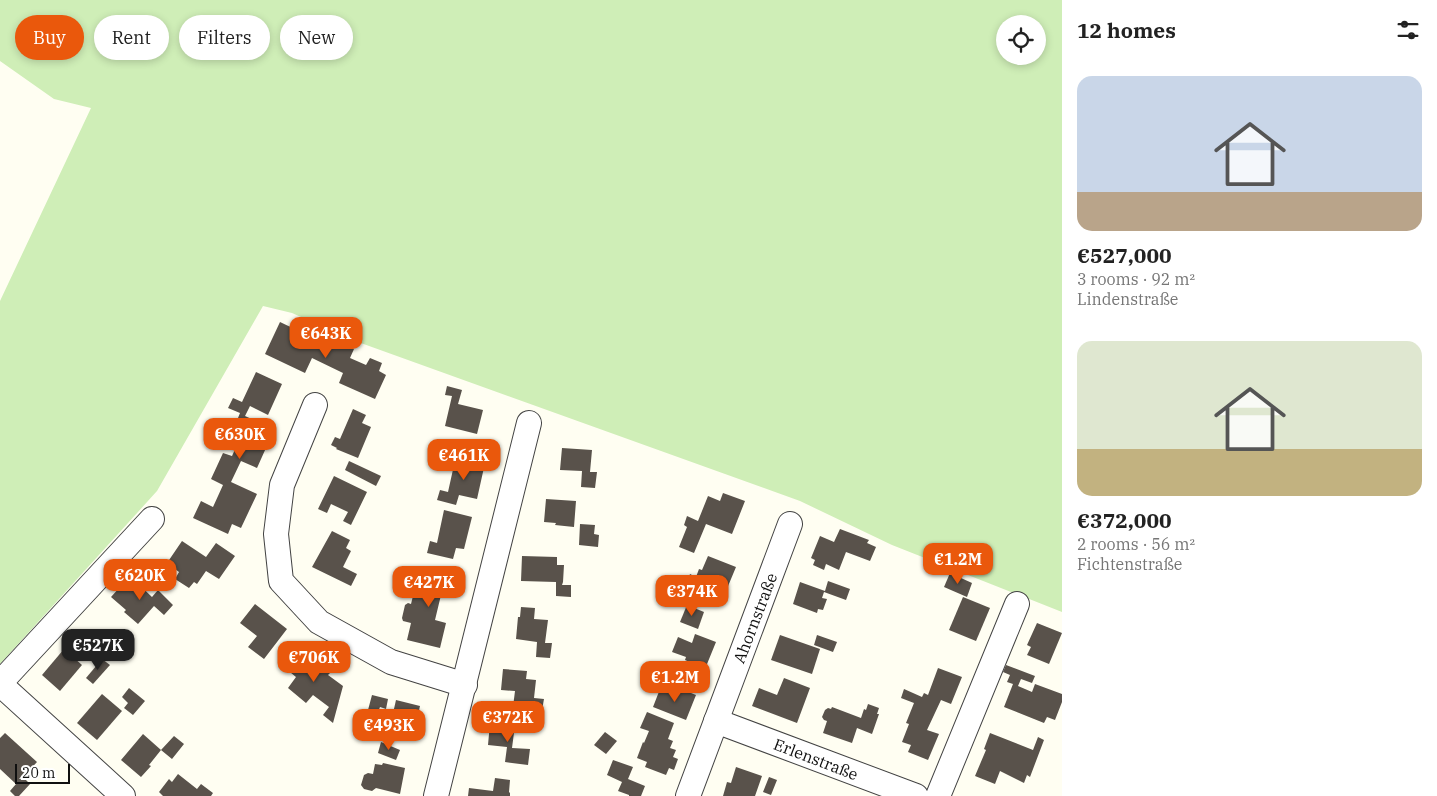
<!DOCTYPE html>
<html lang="en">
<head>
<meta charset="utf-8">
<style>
  :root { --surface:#fff; --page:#f6f6f6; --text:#222; --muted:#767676; --accent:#ea580c }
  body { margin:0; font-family:"IBM Plex Serif",serif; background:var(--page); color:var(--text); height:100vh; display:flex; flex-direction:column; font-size:19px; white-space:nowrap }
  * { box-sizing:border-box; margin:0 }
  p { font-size:16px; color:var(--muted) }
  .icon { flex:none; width:28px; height:28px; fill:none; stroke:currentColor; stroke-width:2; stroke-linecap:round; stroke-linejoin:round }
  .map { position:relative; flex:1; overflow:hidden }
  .drawer { display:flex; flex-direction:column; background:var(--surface); width:375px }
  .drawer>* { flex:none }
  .hud { position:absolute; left:15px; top:15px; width:475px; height:45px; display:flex; gap:10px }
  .fabs { position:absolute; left:996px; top:15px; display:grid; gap:10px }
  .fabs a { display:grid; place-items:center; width:50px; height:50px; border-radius:50%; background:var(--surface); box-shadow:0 2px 8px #0003; font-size:25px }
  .scale { position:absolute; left:15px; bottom:12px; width:55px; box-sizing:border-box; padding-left:5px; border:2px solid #101010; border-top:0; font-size:14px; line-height:18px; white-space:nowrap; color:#101010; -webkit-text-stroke:4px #fff; paint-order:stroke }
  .price { position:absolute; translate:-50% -42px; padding:0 11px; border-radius:10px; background:var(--accent); color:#fff; font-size:16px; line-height:32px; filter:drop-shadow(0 1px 2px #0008) }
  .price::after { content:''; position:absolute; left:50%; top:30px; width:15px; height:11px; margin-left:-8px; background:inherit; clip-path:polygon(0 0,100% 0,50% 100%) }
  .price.selected { background:#222; color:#fff }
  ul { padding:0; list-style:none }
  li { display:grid; align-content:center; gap:10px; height:265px; padding:0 15px }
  li span { display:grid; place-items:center; height:155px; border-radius:15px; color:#555 }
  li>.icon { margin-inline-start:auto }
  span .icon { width:90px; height:90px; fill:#fffc; stroke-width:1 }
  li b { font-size:21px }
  h2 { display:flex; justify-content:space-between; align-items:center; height:60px; padding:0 15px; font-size:21px }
  .chip { padding:0 18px; border-radius:22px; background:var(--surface); box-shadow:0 2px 8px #0003; font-size:18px; line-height:45px }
  .chip.selected { background:var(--accent); color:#fff }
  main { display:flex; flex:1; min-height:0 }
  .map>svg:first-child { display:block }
  .green { fill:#cfeeb7; fill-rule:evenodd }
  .building { fill:#59524b }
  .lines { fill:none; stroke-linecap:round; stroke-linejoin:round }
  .minor-casing { stroke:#434343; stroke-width:26 }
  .minor { stroke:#fff; stroke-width:24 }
  .labels { text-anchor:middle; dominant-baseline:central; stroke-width:5; stroke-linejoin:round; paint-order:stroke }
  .street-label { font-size:16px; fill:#101010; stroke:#fff }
</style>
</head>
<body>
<main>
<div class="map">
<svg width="1062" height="796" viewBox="0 0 1062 796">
  <rect width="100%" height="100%" fill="#fffef2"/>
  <!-- green -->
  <path class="green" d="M0,0H1062V612L892,545L800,501L358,342L292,313L263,306L157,491L0,664V301L91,108L54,99L0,61ZM1005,24H1038V56H1005Z"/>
  <!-- building -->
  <g class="building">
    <polygon points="280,322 326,344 329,337 354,349 350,358 366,365 370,358 382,363 379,371 386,375 375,399 339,383 343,373 312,358 305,373 265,354"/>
    <polygon points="256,372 282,384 268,415 250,406 245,416 258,422 254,432 270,439 257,468 241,461 231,482 257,494 241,528 232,524 228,534 193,518 201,501 213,507 223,485 211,479 223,453 232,456 245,428 236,423 240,413 228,408 233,398 242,402"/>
    <polygon points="447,386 462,390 458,404 483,410 477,434 445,426 452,396 445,395"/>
    <polygon points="353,409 366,415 362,423 371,427 358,458 336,449 337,448 331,445 335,437 340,439"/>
    <polygon points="562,448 592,450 590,472 597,472 595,488 581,487 582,471 560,470"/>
    <polygon points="456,456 485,463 477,499 459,495 456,505 437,500 440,490 448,492"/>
    <polygon points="349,461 381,476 376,486 345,470"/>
    <polygon points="334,476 367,492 351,525 343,521 348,512 331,504 327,513 318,509"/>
    <polygon points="723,493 745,501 732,534 706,524 694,553 679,547 687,527 684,525 687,516 698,521 708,496 720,501"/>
    <polygon points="546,499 576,501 574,527 555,525 556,523 544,522"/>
    <polygon points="444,510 472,517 464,549 456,548 453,559 427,553 430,541 437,543"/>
    <polygon points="580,524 595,525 594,534 599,535 598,547 579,545"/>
    <polygon points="840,529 869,540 867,543 876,547 870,561 846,552 839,570 826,564 824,570 813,565 815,560 811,558 820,536 834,542"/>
    <polygon points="332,531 350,540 346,548 351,551 343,567 357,574 351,586 312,567"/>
    <polygon points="182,541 206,557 216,543 235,556 219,579 206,571 197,584 194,582 189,588 175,579 179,572 167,563"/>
    <polygon points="522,556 557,557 557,565 564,565 563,582 562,585 571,585 571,597 556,596 556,582 521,581"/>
    <polygon points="708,556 736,567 721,603 685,587 690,574 696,577 699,569 702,570"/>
    <polygon points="429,568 436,570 437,568 459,573 452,598 441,595 435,620 446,623 440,648 407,640 411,623 403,621 402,618 405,605 408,603 411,604 415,588 423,591"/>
    <polygon points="950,573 972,583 967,597 944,587"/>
    <polygon points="130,576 152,597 158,590 173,605 164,615 154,606 138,624 124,612 126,610 111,597"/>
    <polygon points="828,581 850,589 846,600 824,592 822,598 827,599 823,610 818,609 817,613 793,604 800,582 825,591"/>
    <polygon points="963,597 990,608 976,641 949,630"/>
    <polygon points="255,604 287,629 264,659 248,647 257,636 240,623"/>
    <polygon points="687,605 704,612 698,629 680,622"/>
    <polygon points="521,607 535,608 534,619 548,620 545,643 552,643 550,658 536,657 537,642 516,639 518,617 520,617"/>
    <polygon points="1037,623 1062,633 1049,664 1027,655 1031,647 1027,645"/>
    <polygon points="695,634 716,642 705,669 685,660 686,657 672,652 678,637 692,643"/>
    <polygon points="780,635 820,649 812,674 771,660"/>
    <polygon points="817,635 837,642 833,652 814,645"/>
    <polygon points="64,649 82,665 60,691 42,675"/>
    <polygon points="299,649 330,673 328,675 343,686 333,723 323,715 329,707 313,695 306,703 288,688 296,677 285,668"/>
    <polygon points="102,659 110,665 93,684 86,678"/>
    <polygon points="654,661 683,672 678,682 661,675 659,680 648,676"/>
    <polygon points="1006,665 1035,676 1032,683 1021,679 1018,686 1032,692 1035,684 1062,694 1062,702 1055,720 1047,717 1044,723 1004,707 1013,684 1007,682 1010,675 1003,672"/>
    <polygon points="938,668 962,677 951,704 941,700 927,730 939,734 928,760 908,752 911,745 902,742 909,724 906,723 914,703 901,698 904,689 922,697 924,693 928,695"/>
    <polygon points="503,669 527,671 526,679 536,680 534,698 544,699 542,710 513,707 515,691 501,690"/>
    <polygon points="784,678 810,688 797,723 752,706 759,688 777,695"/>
    <polygon points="676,687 696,695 686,720 653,707 660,689 673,694"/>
    <polygon points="129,688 145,701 133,715 124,708 128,703 122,697"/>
    <polygon points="102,694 122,711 97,740 77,723"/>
    <polygon points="372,695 388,699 386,709 380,707 378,712 368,710"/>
    <polygon points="396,700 420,706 413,737 389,731"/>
    <polygon points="868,704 879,708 877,714 879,714 872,734 857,728 852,743 823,733 827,721 824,720 822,717 825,710 828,708 831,709 832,707 861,718 864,709 866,710"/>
    <polygon points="647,712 674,723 668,739 673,741 670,748 676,750 673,757 678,759 674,770 669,768 666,775 645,767 647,762 637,758 643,742 644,743 649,731 640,728"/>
    <polygon points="490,723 515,725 512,748 530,749 528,765 505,762 507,747 488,745"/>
    <polygon points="605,732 617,741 606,754 594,745"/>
    <polygon points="5,733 37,762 23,777 30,784 19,796 15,796 10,791 16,784 0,769 0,738"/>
    <polygon points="990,733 1033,750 1038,737 1044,740 1030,777 1027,775 1024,783 1000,771 995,784 975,776 986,750 984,749"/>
    <polygon points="143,734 161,750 174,736 184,744 172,759 161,750 149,765 151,766 141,777 121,760"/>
    <polygon points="381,742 400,750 396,760 378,753"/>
    <polygon points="613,760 633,767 628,779 645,786 641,796 629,796 629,795 618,791 622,782 607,775"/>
    <polygon points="383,763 405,768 400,794 376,788 372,791 364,789 361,785 364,775 368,773 373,774 375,764 382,765"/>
    <polygon points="736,767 762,776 755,796 723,796 727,782 731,783"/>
    <polygon points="178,774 197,789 201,784 213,793 211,796 163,796 159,792 169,779 172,782"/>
    <polygon points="769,777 777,780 771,795 763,792"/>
    <polygon points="495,778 510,780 509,792 510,793 510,796 468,796 469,788 493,791"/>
  </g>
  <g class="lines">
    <!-- minor casing -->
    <g class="minor-casing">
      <g id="minor">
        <polyline points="315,405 282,485 276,534 281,581 319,622 391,662 465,685"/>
        <polyline points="0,683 152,519"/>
        <polyline points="0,684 123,796"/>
        <polyline points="716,721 916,796"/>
        <polyline points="436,796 529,423"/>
        <polyline points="688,796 790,524"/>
        <polyline points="938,796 1017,604"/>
      </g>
    </g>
    <!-- minor -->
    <use href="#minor" class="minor"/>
  </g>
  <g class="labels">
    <!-- street labels -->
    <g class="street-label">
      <text transform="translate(755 618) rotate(-69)">Ahornstraße</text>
      <text transform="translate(816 759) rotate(21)">Erlenstraße</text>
    </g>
  </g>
</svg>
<div class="fabs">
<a><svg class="icon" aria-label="locate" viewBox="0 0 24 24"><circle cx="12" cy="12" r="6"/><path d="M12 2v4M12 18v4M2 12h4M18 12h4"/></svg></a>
</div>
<div class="scale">20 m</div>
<b class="price" style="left:326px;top:359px">€643K</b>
<b class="price" style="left:240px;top:460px">€630K</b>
<b class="price" style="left:464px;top:481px">€461K</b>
<b class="price" style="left:958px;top:585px">€1.2M</b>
<b class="price" style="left:140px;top:601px">€620K</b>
<b class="price" style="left:429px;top:608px">€427K</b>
<b class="price" style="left:692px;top:617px">€374K</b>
<b class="price selected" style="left:98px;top:671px">€527K</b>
<b class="price" style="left:314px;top:683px">€706K</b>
<b class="price" style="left:675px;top:703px">€1.2M</b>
<b class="price" style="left:508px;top:743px">€372K</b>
<b class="price" style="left:389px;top:751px">€493K</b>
<div class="hud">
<a class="chip selected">Buy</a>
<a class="chip">Rent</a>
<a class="chip">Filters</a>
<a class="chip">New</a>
</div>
</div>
<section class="drawer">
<h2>12 homes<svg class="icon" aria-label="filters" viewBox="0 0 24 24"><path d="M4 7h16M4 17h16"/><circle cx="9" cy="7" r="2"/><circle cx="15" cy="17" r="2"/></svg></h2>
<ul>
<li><span style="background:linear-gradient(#c9d6e8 75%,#b9a48a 0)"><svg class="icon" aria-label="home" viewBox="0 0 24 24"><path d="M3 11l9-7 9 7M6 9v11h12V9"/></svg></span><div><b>€527,000</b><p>3 rooms · 92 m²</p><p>Lindenstraße</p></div></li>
<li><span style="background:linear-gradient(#dfe7d0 70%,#c2b280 0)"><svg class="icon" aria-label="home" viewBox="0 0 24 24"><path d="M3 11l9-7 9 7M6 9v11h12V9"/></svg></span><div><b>€372,000</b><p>2 rooms · 56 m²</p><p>Fichtenstraße</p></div></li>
</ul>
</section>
</main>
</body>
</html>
